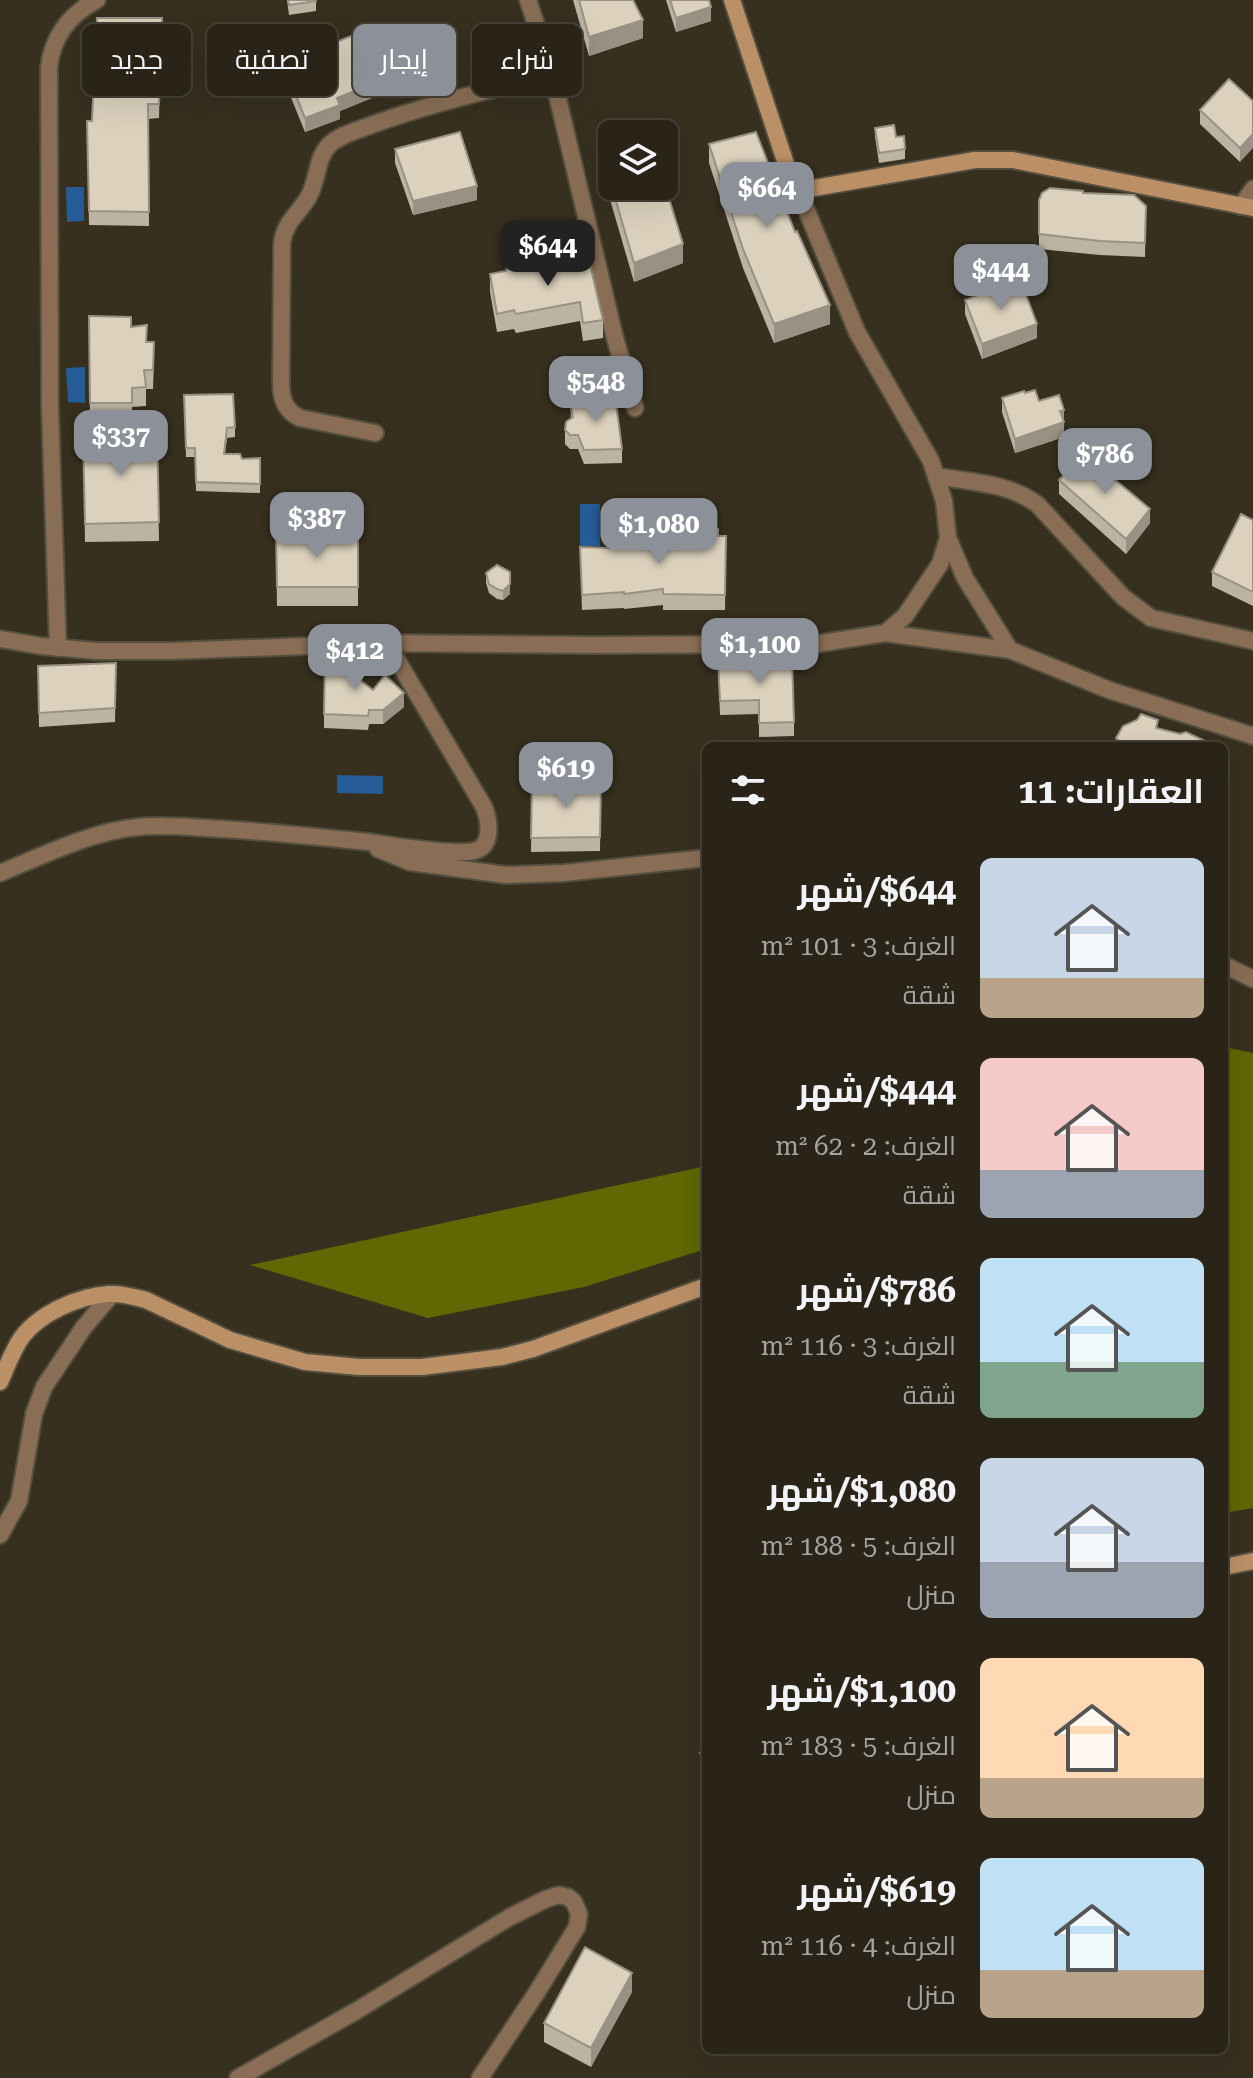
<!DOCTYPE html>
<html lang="ar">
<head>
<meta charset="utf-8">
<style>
  :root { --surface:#292417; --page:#312c20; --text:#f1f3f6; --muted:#a5a4a1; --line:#454136; --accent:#8c9099 }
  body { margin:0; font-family:"Roboto Serif",Cairo,serif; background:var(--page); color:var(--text); direction:rtl; height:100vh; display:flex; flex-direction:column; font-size:30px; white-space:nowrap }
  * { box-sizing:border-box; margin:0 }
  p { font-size:26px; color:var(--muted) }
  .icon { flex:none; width:44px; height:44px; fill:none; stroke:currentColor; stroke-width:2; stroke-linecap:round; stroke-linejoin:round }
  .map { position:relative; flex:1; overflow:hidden; direction:ltr }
  .details { position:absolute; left:702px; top:742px; width:526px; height:1312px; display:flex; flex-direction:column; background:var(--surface); border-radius:12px; box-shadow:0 8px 32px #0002,0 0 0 2px var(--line); direction:rtl }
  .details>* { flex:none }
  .guide { position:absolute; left:24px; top:24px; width:558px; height:72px; direction:rtl; display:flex; gap:16px }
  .controls { position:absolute; left:598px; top:120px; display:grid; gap:16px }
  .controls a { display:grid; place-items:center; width:80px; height:80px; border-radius:12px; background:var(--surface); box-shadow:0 8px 32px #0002,0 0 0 2px var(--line); font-size:40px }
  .price { position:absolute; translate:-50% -68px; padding:0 18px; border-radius:16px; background:var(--accent); color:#fff; font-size:26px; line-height:52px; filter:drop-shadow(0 2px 4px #0008) }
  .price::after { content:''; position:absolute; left:50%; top:48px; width:24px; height:18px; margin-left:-12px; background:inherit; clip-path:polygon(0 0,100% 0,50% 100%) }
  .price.on { background:#222; color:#fff }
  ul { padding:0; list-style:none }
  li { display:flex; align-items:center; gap:24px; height:200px; padding:0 24px }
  li span { display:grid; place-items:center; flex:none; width:224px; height:160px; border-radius:12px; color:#555 }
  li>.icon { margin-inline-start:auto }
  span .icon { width:96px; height:96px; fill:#fffc; stroke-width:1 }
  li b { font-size:34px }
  h2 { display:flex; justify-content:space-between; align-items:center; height:96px; padding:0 24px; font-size:34px }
  .chip { padding:0 28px; border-radius:12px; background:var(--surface); box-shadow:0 8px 32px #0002,0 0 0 2px var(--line); font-size:28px; line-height:72px }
  .chip.on { background:var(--accent); color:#fff }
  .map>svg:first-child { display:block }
  .forest { fill:#5f6802 }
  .water { fill:#255b96 }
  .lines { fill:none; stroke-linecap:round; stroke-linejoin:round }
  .street-casing { stroke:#544e3e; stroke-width:20 }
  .secondary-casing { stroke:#544e3e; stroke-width:20 }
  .street { stroke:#896e55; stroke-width:16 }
  .secondary { stroke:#bb9067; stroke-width:16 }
  .wall { fill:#bcb4a3 }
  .shaded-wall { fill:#999284 }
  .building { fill:#dbd1bd; stroke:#999284; stroke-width:2 }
</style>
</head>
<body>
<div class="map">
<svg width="1253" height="2078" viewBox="0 0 1253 2078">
  <rect width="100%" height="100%" fill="#37301f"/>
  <!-- forest -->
  <g class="forest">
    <polygon points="1229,1048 1253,1053 1253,1508 1224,1513 1224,1049"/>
    <polygon points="706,1166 706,1249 584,1287 428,1318 250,1265"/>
  </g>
  <!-- water -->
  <g class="water">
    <polygon points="66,187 84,187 84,221 67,222"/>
    <polygon points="85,367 85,403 68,402 66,368"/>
    <rect x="580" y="504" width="20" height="42"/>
    <polygon points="337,775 383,776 383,794 337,793"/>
  </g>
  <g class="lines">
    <!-- street casing -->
    <g class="street-casing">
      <g id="street">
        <polyline points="528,0 552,74 615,338 635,408"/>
        <polyline points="1241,206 1253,189"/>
        <path d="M375,433L300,418C285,411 281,399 281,383L282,244C284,222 299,214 309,196C318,180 316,159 329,145C341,134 359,130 374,124C432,103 492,90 552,74"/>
        <path d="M936,476C970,482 1010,483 1038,505L1123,597L1151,618L1253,641"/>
        <polyline points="948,538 965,578 1010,650"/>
        <polyline points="885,633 1010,650 1109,690 1253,736"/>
        <polyline points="0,639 41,646 96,651 170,651 387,643 595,645 816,644 885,633 905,616 940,564 948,538 944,501 931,461 857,332 796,185"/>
        <path d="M58,648L50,409L49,68C52,37 70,14 97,0"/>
        <polyline points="378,849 410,862 506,875 564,873 706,858"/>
        <path d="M0,873C42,856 92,831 138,827C166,824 195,828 223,829C271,832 320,837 368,842C390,845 460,857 477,850C493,844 489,819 484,807L387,643"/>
        <polyline points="1224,965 1253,979"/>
        <polyline points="0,1535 19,1501 34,1414 44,1387 84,1327 112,1294"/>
        <polyline points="238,2078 356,2011 510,1917 546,1899 559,1895 568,1897 574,1902 579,1914 577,1927 537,1992 480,2078"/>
      </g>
    </g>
    <!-- secondary casing -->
    <g class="secondary-casing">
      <g id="secondary">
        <path d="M732,0L787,167C793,181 797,189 814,188L975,160H1013L1253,208"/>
        <path d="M0,1382C7,1367 12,1351 22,1337C40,1313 79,1296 109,1294C122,1293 134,1297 146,1300L230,1340L305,1362L359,1367H422L502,1357L533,1349L706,1286"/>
        <polyline points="1224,1567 1253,1561"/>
      </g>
    </g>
    <!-- street -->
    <use href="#street" class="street"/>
    <!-- secondary -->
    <use href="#secondary" class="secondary"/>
  </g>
  <!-- wall -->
  <g class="wall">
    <polygon points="287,0 316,0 316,11 289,15"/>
    <polygon points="573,0 633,0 643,38 589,56"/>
    <polygon points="666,0 709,0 711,21 676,32"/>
    <polygon points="162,18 159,118 148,119 149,226 89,225 87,121 92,121"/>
    <polygon points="336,42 394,89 340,111 340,119 305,132 283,78 283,64 336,48"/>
    <polygon points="1253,101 1240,162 1200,124 1200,110"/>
    <polygon points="875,128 896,137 905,149 905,159 879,163 875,137"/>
    <polygon points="709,144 830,324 774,343 743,268 709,163"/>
    <polygon points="395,149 477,200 413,215 395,163"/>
    <polygon points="609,177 683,263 634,282 609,196"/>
    <polygon points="1083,193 1146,206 1145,257 1100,255 1039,249 1039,200"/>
    <polygon points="588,256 603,320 603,338 583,341 580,321 516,333 514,329 497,332 490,292 490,274"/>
    <polygon points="965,300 1037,338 982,359 965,314"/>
    <polygon points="89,316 131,327 147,342 154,361 153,389 146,389 146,406 132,407 132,422 90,422"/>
    <polygon points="1025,393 1039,401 1064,425 1064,437 1015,453 1002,412 1002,398"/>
    <polygon points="184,395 235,427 235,437 227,438 225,454 242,459 260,458 260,493 196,491 195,457 186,457"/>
    <polygon points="570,403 622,449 622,463 584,464 578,449 570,449 565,444 565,430 571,418"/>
    <polygon points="157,432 159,541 85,542 83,433"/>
    <polygon points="1059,480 1150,523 1126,554 1059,494"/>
    <polygon points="1253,520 1253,606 1212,586 1212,572"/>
    <polygon points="276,533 358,533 358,606 277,606"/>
    <polygon points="718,536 726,536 725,610 663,610 663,605 624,609 624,608 582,610 580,547 609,548 663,545"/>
    <polygon points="486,573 510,594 503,600 497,599 489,593 486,583"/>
    <polygon points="718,660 794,722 794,736 759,737 759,714 720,715"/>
    <polygon points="116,663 115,722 39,727 38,666"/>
    <polygon points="354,675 373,690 404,707 383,724 369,724 368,730 324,728 324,714"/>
    <polygon points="1158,728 1205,746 1116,746 1116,738"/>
    <polygon points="601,783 600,851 531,852 532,784"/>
    <polygon points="706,1743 706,1771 700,1768 700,1753"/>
    <polygon points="632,1992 591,2067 544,2042 544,2023"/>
  </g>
  <!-- shaded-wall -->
  <g class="shaded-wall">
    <polygon points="711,7 711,21 676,32 676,18"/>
    <polygon points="643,20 643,38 589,56 589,37"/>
    <polygon points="394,75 394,89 340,111 340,119 305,132 305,118 337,98"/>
    <polygon points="1253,134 1253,148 1240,162 1240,148"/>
    <polygon points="477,186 477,200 413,215 413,201"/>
    <polygon points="683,244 683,263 634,282 634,263"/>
    <polygon points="830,305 830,324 774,343 774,324"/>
    <polygon points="1037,324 1037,338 982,359 982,344"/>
    <polygon points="1064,410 1064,437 1015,453 1015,439 1060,411"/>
    <polygon points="1150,509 1150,523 1126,554 1126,539"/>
    <polygon points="510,584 510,594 503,600 503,591"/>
    <polygon points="404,693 404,707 383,724 383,710"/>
    <polygon points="632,1973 632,1992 591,2067 591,2048"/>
  </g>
  <!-- building -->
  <g class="building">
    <polygon points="288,0 316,0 316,1 289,5"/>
    <polygon points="579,0 633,0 643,20 589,37"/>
    <polygon points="670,0 709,0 711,7 676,18"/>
    <polygon points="97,18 162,18 159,104 148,104 149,212 89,211 87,121 92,121"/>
    <polygon points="374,27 394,75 337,98 340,105 305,118 283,64 338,47 336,42"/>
    <polygon points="1229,79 1253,101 1253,134 1240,148 1200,110"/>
    <polygon points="894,125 896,137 904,136 905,149 879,153 875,128"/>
    <polygon points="460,132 477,186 413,201 395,149"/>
    <polygon points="756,132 795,232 797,231 830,305 774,324 743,249 709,144"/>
    <polygon points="612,176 612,186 664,186 664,182 683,244 634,263 609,177"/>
    <polygon points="1050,188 1083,191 1083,193 1134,195 1146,206 1145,243 1100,241 1039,234 1039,200 1042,193"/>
    <polygon points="588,256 603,320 583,323 580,302 516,314 514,310 497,314 490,274 506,271 507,267"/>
    <polygon points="1020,279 1037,324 982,344 965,300"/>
    <polygon points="89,316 131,317 131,327 147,325 146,342 154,342 153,370 144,370 146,387 132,388 132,403 90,403"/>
    <polygon points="1035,390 1039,401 1059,395 1064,410 1060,411 1064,422 1015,439 1002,398 1024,391 1025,393"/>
    <polygon points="233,394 235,427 227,428 224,454 240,454 242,459 260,458 260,484 196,482 195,448 186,448 184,395"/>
    <polygon points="615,396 622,449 584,450 578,435 570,435 565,430 566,422 573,417 570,403"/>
    <polygon points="157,432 159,522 85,524 83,433"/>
    <polygon points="1083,453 1150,509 1126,539 1059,480"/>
    <polygon points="1241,514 1253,520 1253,592 1212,572"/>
    <polygon points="672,528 718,529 718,536 726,536 725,595 663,594 663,589 624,594 624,592 582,595 580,547 609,548 663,545 663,534 672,534"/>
    <polygon points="276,533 358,533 358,587 277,587"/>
    <polygon points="497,565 510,572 510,584 503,591 497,589 489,584 486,573"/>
    <polygon points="792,658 794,722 759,723 759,700 720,701 718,660"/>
    <polygon points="325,661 354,661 352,674 373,690 385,675 404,693 383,710 369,710 368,716 324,714"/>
    <polygon points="116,663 115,708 39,713 38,666"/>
    <polygon points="1141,714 1158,720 1156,728 1180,734 1186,732 1205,741 1202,746 1121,746 1122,744 1116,738 1123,726 1137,720"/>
    <polygon points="601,783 600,837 531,838 532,784"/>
    <polygon points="706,1743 706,1757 700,1753"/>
    <polygon points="585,1947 632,1973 591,2048 544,2023"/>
  </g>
</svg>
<div class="controls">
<a><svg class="icon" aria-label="layers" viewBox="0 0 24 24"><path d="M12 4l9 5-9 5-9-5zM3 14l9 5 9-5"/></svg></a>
</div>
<b class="price" style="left:767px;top:230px">$664</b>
<b class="price on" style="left:548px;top:288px">$644</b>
<b class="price" style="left:1001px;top:312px">$444</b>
<b class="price" style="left:596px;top:424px">$548</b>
<b class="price" style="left:121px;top:478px">$337</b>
<b class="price" style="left:1105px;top:496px">$786</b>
<b class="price" style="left:317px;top:560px">$387</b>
<b class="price" style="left:659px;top:566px">$1,080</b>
<b class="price" style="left:760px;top:686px">$1,100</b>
<b class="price" style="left:355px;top:692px">$412</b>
<b class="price" style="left:566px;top:810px">$619</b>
<div class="guide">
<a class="chip">شراء</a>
<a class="chip on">إيجار</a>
<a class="chip">تصفية</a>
<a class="chip">جديد</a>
</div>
<section class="details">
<h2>العقارات: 11<svg class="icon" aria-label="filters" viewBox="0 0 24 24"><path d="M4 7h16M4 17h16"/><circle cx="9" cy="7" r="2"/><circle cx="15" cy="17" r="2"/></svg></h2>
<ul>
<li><span style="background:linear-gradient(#c9d6e8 75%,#b9a48a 0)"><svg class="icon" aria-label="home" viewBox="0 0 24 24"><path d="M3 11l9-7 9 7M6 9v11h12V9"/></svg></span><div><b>$644/شهر</b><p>الغرف: 3 · 101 m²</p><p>شقة</p></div></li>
<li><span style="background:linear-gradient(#f6c9c9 70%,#9aa5b1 0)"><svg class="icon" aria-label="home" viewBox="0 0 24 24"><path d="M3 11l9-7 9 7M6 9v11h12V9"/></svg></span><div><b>$444/شهر</b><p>الغرف: 2 · 62 m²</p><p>شقة</p></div></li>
<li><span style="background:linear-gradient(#bfe0f5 65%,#7fa58c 0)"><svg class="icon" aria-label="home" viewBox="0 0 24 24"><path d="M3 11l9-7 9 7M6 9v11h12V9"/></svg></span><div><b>$786/شهر</b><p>الغرف: 3 · 116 m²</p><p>شقة</p></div></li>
<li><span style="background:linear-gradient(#c9d6e8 65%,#9aa5b1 0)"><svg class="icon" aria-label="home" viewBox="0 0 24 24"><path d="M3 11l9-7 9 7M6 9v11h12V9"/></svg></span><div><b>$1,080/شهر</b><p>الغرف: 5 · 188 m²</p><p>منزل</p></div></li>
<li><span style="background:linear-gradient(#ffd9b3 75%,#b9a48a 0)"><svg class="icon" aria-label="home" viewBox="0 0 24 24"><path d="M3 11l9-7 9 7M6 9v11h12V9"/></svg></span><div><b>$1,100/شهر</b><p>الغرف: 5 · 183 m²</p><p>منزل</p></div></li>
<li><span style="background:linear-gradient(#bfe0f5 70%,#b9a48a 0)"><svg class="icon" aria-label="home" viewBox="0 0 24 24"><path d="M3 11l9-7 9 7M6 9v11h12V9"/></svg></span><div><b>$619/شهر</b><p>الغرف: 4 · 116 m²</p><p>منزل</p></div></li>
</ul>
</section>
</div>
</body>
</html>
